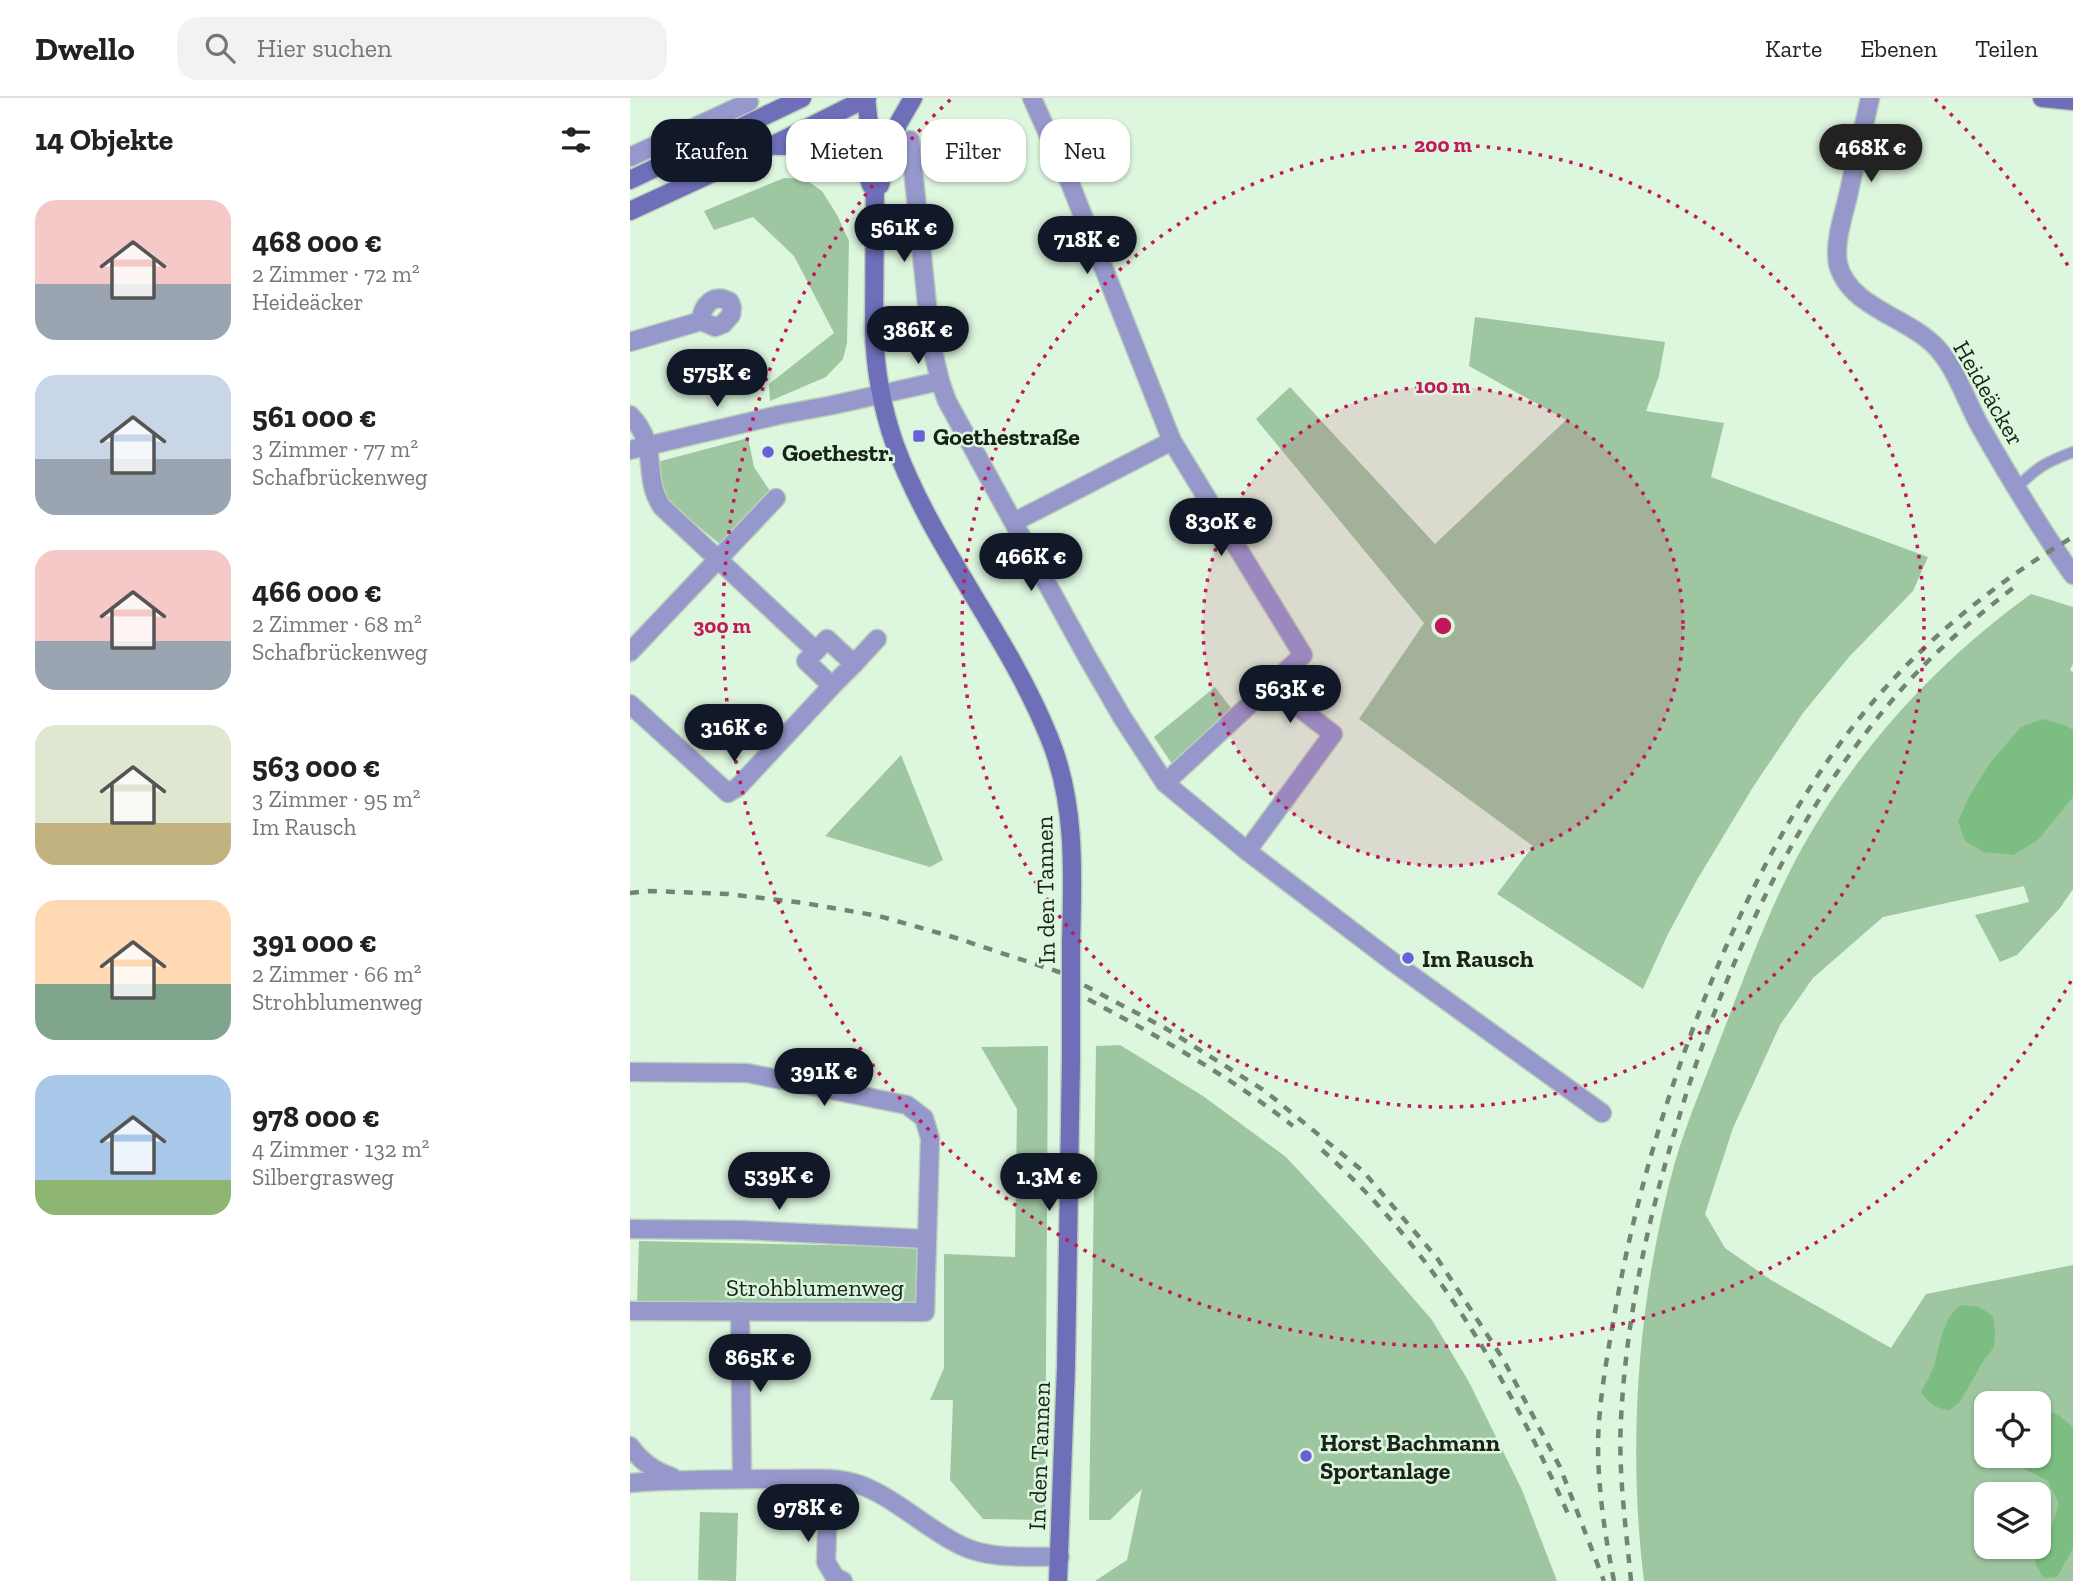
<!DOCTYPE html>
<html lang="de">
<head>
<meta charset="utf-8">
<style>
  :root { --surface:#fff; --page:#f2f2f2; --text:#222; --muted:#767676; --line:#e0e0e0; --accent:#111827 }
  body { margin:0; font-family:"Zilla Slab",serif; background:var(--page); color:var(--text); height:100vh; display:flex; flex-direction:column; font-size:26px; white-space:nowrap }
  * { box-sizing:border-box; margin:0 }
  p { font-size:23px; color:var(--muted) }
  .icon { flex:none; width:38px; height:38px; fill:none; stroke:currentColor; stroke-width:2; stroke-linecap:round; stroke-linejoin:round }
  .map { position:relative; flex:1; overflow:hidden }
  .panel { display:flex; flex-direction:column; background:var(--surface); width:630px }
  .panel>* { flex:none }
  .hud { position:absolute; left:21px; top:21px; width:665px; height:63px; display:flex; gap:14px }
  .fabs { position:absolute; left:1344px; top:1293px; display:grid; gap:14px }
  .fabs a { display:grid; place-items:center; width:77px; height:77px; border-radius:14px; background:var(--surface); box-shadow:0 2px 5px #0004; font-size:35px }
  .price { position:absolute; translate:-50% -60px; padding:0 16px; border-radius:24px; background:var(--accent); color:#fff; font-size:23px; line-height:46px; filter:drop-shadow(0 2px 4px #0008) }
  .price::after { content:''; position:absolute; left:50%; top:42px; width:21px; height:16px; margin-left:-10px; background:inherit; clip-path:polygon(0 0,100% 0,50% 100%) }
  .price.active { background:#222; color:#fff }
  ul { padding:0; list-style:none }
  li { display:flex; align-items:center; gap:21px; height:175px; padding:0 35px }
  li span { display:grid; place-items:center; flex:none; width:196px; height:140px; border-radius:21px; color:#555 }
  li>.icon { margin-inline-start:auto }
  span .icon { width:84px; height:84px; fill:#fffc; stroke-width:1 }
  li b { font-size:30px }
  h2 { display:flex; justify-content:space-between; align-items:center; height:84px; padding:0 35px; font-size:30px }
  .tag { padding:0 24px; border-radius:21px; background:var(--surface); box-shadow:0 2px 5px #0004; font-size:24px; line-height:63px }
  .tag.active { background:var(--accent); color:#fff }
  header { display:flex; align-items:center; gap:42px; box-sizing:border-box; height:98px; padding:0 35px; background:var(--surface); border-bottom:2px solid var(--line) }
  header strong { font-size:33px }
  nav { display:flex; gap:38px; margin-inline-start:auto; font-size:24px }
  .search { width:490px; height:63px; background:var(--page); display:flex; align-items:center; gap:18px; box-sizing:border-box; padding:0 24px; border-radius:21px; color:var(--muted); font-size:26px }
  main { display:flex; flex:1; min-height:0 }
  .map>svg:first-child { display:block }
  .green { fill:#9ec7a1; fill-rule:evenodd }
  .water { fill:#7cbd82 }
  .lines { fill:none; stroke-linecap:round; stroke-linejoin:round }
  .lane-casing { stroke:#bad0bb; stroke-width:13 }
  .street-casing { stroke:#bad0bb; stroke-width:21 }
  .secondary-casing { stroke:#bad0bb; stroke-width:21 }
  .lane { stroke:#9698cc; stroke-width:10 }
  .street { stroke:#9698cc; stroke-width:18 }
  .secondary { stroke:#6e6eb9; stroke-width:18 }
  .rail { stroke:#738474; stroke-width:4.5; stroke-dasharray:9 9; stroke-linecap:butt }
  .secondary-bridge-casing { stroke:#bad0bb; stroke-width:21; stroke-linecap:butt }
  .secondary-bridge { stroke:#6e6eb9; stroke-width:18 }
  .ring { fill:none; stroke:#c2185b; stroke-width:3.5; stroke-dasharray:3.5 7 }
  .poi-dot { fill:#6960d9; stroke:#ddf6de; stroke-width:2.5 }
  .labels { text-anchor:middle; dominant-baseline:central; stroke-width:5; stroke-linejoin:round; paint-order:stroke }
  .street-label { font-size:24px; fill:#192219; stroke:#ddf6de }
  .poi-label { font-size:24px; font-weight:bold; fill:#192219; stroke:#ddf6de; text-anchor:start }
  .centre { fill:#c2185b; stroke:#ddf6de; stroke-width:3.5 }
  .ring-label { font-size:21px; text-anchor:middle; font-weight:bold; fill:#c2185b; stroke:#ddf6de; stroke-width:5; stroke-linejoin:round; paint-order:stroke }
</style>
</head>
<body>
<header>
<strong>Dwello</strong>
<div class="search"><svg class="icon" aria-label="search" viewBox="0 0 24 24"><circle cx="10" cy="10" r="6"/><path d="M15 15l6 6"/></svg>Hier suchen</div>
<nav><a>Karte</a><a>Ebenen</a><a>Teilen</a></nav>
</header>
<main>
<section class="panel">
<h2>14 Objekte<svg class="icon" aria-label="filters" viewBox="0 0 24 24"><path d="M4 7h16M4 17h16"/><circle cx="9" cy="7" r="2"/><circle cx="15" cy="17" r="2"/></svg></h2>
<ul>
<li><span style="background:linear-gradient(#f6c9c9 60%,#9aa5b1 0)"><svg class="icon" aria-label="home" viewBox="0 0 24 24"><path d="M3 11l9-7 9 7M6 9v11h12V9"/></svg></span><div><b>468 000 €</b><p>2 Zimmer · 72 m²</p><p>Heideäcker</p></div></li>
<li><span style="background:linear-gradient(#c9d6e8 60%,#9aa5b1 0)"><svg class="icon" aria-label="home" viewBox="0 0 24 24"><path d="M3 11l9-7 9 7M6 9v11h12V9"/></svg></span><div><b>561 000 €</b><p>3 Zimmer · 77 m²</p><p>Schafbrückenweg</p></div></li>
<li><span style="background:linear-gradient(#f6c9c9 65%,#9aa5b1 0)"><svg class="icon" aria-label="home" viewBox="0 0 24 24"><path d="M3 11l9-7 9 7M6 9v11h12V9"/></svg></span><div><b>466 000 €</b><p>2 Zimmer · 68 m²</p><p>Schafbrückenweg</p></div></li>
<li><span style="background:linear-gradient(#dfe7d0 70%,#c2b280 0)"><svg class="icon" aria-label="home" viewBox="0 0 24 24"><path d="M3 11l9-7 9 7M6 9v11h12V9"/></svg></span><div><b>563 000 €</b><p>3 Zimmer · 95 m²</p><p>Im Rausch</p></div></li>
<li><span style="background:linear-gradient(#ffd9b3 60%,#7fa58c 0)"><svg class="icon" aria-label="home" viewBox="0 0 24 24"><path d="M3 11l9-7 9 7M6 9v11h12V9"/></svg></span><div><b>391 000 €</b><p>2 Zimmer · 66 m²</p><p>Strohblumenweg</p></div></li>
<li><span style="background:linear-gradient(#a9c7e8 75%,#8fb573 0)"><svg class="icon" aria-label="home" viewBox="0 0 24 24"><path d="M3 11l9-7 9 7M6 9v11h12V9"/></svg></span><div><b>978 000 €</b><p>4 Zimmer · 132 m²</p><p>Silbergrasweg</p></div></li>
</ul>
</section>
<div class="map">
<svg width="1443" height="1483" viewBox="0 0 1443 1483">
  <rect width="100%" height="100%" fill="#ddf6de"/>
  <!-- green -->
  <g class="green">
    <polygon points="154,80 175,81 192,93 207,117 219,143 217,245 213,261 196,279 140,303 139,286 204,235 164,158 123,119 84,132 74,113"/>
    <polygon points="845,219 1035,244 1029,278 1016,313 1094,325 1081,379 1298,459 1283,493 1219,559 1173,615 1123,689 1067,782 1038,836 1013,891 867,796 903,748 729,621 794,525 626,321 660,289 805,446 936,322 839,268"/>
    <polygon points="118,340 124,369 140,393 92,448 33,399 27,364"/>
    <path d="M1401,496L1443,509V566L1440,572L1443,574V791L1430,810L1387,857L1370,864L1345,817L1399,804L1394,788L1253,819L1183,880L1150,927L1103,1030L1075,1116L1095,1150L1141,1182L1261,1250L1296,1196L1443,1167V1483H1014C997,1345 1008,1198 1045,1064C1058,1020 1077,977 1093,934C1117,872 1140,808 1172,750C1228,650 1308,563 1401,496ZM1356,1306H1409V1358H1356ZM1356,1396H1409V1449H1356Z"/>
    <polygon points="585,589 604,614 544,669 524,639"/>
    <polygon points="271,657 313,762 300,769 195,738"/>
    <polygon points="490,947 573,998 656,1059 731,1140 802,1222 839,1284 892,1392 927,1483 465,1483 497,1462 512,1391 480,1422 459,1422 466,948"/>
    <polygon points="418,948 415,1422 353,1421 320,1382 323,1302 300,1302 314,1270 314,1156 385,1159 387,1011 351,949"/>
    <polygon points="9,1143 290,1149 289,1212 7,1206"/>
    <polygon points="70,1414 108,1415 106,1483 68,1482"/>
  </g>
  <!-- water -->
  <g class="water">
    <polygon points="1413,621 1434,627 1443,632 1443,699 1408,742 1383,757 1354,754 1335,743 1328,723 1339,699 1360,665 1391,629"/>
    <path d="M1331,1207L1349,1209L1363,1218L1365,1232L1364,1249L1352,1265L1330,1304L1319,1312C1304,1310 1300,1306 1291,1294C1295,1286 1301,1277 1304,1268C1311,1246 1311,1222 1331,1207Z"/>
    <path d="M1409,1307L1431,1319L1443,1329V1450L1427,1479L1414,1480C1396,1456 1407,1453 1419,1432C1424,1424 1426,1414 1429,1406L1418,1383L1387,1367L1380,1358H1409Z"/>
  </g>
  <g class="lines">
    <!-- lane casing -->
    <g class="lane-casing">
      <path id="lane" d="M1386,390C1408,369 1414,365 1443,354"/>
    </g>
    <!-- street casing -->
    <g class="street-casing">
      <g id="street">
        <polyline points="402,0 440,85 542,343 673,557 535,685"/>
        <path d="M1240,0C1233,33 1225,65 1218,98C1213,119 1204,145 1208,166C1219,210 1279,219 1307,250C1327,272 1336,303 1350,328C1379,379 1409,429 1443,477"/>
        <polyline points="280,42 301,245 310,283 317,303 455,555 492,619 535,685 617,753 763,864 972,1015"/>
        <polyline points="0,59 119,4"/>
        <path d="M0,244L71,223L85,229L93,226L101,217L102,210L100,204C84,194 72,207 71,223"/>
        <path d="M0,317C31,349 11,377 32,409L186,553L197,541L224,566L202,588L176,563L186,553"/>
        <polyline points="0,352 149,317 203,307 310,283"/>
        <polyline points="384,424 542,343"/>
        <polyline points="0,554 146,400"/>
        <polyline points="224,566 247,541"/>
        <polyline points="0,606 98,695 108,689 202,588"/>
        <polyline points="617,753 703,636 641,588"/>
        <polyline points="0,974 117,975 277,1007 294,1020 300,1040 295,1214 0,1213"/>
        <polyline points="0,1131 112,1132 297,1141"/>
        <polyline points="110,1213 112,1380"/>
        <path d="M0,1348C11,1364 24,1373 42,1379"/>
        <polyline points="199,1381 196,1464 205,1479 213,1483"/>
        <path d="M0,1385C54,1381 107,1381 160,1381C182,1381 203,1379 224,1385C260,1395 295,1430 330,1447C359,1462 398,1458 430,1459"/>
      </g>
    </g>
    <!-- secondary casing -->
    <g class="secondary-casing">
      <g id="secondary">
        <path d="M236,0L245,79L244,232C245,270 252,310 265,347C303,450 378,537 419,639C446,704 443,775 441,844"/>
        <polyline points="1412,0 1443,3"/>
        <path d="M147,48C185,47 228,42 241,87"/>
        <polyline points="0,82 172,0"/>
        <polyline points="250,87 268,26 283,0"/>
        <polyline points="0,113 141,48 237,0"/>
        <polyline points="428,1483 436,1269 441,962"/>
      </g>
    </g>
    <!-- lane -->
    <use href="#lane" class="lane"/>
    <!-- street -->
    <use href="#street" class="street"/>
    <!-- secondary -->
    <use href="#secondary" class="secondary"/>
    <!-- rail -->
    <g class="rail">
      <polyline points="0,795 20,793 98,796 174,805 249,818 323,839 429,874 535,930 635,993 733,1073 807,1160 873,1261 930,1369 974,1483"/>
      <path d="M442,893C519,933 594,974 663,1028"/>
      <path d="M692,1052C804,1151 879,1282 939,1418"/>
      <path d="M984,1483C975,1438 968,1392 968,1345C969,1300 978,1253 986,1208C1008,1085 1046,965 1095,851C1131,770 1173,691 1228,622C1287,548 1362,486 1443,439"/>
      <path d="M1001,1483C996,1429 988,1375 991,1321C996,1224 1016,1129 1044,1036C1090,879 1157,725 1264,600C1300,557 1343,521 1387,487"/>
    </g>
    <!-- secondary-bridge casing -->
    <g class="secondary-bridge-casing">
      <polyline id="secondary-bridge" points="441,962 441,844"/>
    </g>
    <!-- secondary-bridge -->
    <use href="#secondary-bridge" class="secondary-bridge"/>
  </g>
  <!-- distance rings -->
  <circle cx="813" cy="528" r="240" fill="#c2185b" fill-opacity=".12"/>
  <g class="ring">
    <circle cx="813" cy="528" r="240"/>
    <circle cx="813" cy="528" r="481"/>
    <path d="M1441 883A721 721 0 1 1 321 1M1305 1A721 721 0 0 1 1441 173"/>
  </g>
  <!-- markers -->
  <g class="poi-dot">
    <rect x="282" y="331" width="14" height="14" rx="3.5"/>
    <circle cx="138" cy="354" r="7"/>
    <circle cx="778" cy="860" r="7"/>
    <circle cx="676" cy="1358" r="7"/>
  </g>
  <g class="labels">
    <!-- street labels -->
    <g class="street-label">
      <text transform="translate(1359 295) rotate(60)">Heideäcker</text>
      <text transform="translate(415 792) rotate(-91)">In den Tannen</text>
      <text x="185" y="1189">Strohblumenweg</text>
      <text transform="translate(409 1358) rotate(-88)">In den Tannen</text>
    </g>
    <!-- poi labels -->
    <g class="poi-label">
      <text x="303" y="338">Goethestraße</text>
      <text x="152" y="354">Goethestr.</text>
      <text x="792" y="860">Im Rausch</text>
      <text x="690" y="1344">Horst Bachmann<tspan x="690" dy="28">Sportanlage</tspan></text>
    </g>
  </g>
  <circle cx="813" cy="528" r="10" class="centre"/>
  <g class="ring-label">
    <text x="813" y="54">200 m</text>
    <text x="813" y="295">100 m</text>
    <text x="92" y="535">300 m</text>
  </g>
</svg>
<div class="fabs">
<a><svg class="icon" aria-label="locate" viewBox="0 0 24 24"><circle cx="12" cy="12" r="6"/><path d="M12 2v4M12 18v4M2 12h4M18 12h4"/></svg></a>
<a><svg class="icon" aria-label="layers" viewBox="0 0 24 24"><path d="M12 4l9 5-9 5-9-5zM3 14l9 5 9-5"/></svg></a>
</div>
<b class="price active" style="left:1241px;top:86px">468K €</b>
<b class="price" style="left:274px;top:166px">561K €</b>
<b class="price" style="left:457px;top:178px">718K €</b>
<b class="price" style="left:288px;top:268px">386K €</b>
<b class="price" style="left:87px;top:311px">575K €</b>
<b class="price" style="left:591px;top:460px">830K €</b>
<b class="price" style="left:401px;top:495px">466K €</b>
<b class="price" style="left:660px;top:627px">563K €</b>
<b class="price" style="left:104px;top:666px">316K €</b>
<b class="price" style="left:194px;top:1010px">391K €</b>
<b class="price" style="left:149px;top:1114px">539K €</b>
<b class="price" style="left:419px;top:1115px">1.3M €</b>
<b class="price" style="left:130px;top:1296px">865K €</b>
<b class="price" style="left:178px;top:1446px">978K €</b>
<div class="hud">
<a class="tag active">Kaufen</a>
<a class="tag">Mieten</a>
<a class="tag">Filter</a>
<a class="tag">Neu</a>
</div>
</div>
</main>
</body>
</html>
